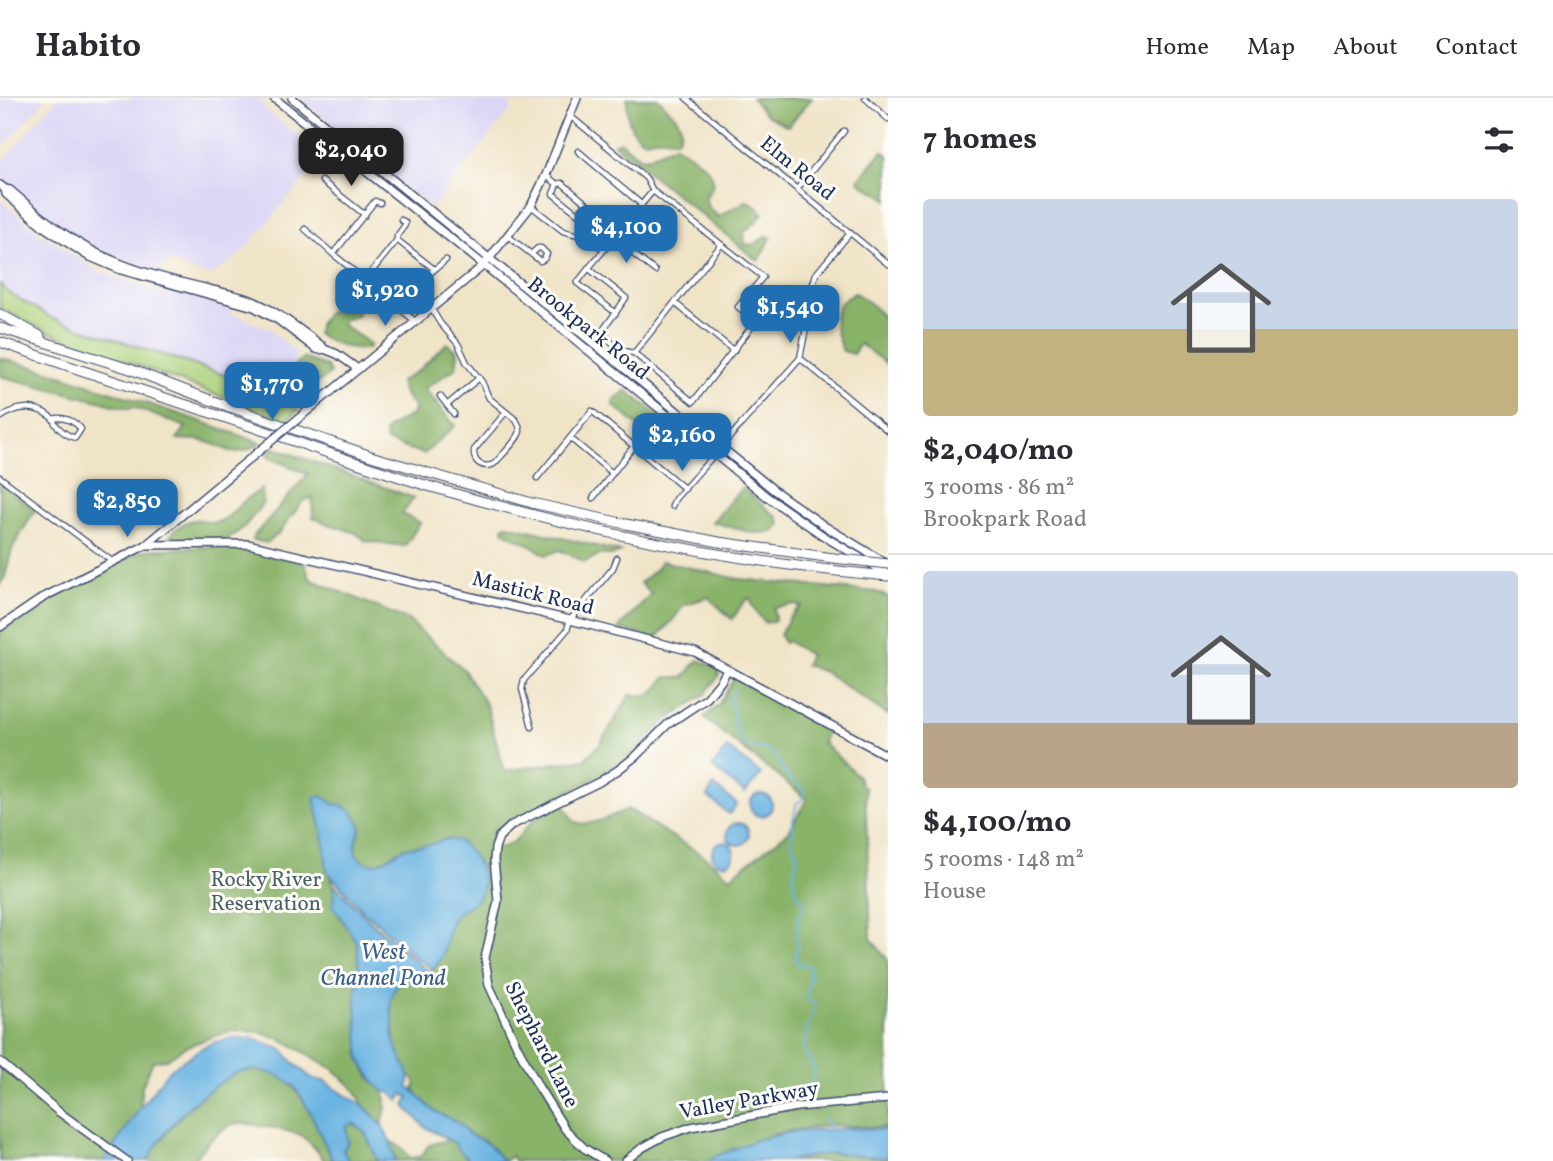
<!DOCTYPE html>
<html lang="en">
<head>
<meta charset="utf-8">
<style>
  :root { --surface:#fff; --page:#f2f2f3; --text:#2b2b33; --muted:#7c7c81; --line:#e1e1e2; --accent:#1f6fb2 }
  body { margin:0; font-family:Vollkorn,serif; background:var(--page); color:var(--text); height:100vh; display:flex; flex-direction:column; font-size:26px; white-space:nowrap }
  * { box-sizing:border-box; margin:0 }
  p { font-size:23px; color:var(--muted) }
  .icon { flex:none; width:38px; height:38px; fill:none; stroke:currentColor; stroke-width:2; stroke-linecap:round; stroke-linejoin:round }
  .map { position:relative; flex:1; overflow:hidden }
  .panel { display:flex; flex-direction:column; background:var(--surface); width:665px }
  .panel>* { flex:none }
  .price { position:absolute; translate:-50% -60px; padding:0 16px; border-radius:14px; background:var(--accent); color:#fff; font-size:23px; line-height:46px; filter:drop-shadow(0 2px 4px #0008) }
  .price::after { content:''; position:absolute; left:50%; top:42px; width:21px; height:16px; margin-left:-10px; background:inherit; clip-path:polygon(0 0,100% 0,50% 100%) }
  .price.selected { background:#222; color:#fff }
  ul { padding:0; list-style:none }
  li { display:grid; align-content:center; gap:14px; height:371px; padding:0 35px }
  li+li { border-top:2px solid var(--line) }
  li span { display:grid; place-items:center; height:217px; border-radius:7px; color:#555 }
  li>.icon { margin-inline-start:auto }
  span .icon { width:126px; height:126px; fill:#fffc; stroke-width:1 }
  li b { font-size:30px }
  h2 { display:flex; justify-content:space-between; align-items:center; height:84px; padding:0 35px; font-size:30px }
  header { display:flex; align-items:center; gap:42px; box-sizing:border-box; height:98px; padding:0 35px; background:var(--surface); border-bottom:2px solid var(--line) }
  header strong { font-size:33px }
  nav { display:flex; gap:38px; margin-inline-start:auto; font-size:24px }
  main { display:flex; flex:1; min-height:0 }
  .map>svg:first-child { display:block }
  .built { fill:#dcd6f6 }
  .green { fill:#add17b; stroke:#64806c; stroke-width:2 }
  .forest { fill:#8ab36b; stroke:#527164; stroke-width:2; fill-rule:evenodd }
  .water { fill:#69b4e2; stroke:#4272a0; stroke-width:2 }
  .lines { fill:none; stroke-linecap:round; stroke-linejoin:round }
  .stream { stroke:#69b4e2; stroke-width:2 }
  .street-casing { stroke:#3b4a6e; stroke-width:7 }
  .secondary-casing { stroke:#3b4a6e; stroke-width:10 }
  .primary-casing { stroke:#3b4a6e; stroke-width:10 }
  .highway-casing { stroke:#3b4a6e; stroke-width:11 }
  .street { stroke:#fff; stroke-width:4.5 }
  .secondary { stroke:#fff; stroke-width:7 }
  .primary { stroke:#fff; stroke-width:7 }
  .highway { stroke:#fff; stroke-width:9 }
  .secondary-bridge-casing { stroke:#3b4a6e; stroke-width:10; stroke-linecap:butt }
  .highway-bridge-casing { stroke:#3b4a6e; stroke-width:11; stroke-linecap:butt }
  .secondary-bridge { stroke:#fff; stroke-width:7 }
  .highway-bridge { stroke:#fff; stroke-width:9 }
  .labels { text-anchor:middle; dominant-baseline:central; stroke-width:6; stroke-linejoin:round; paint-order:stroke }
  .street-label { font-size:21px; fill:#1b2f5e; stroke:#fdfcf7 }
  .park-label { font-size:21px; fill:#476067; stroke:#fdfcf7 }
  .water-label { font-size:23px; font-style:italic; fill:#365e8c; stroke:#fdfcf7 }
</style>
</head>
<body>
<header>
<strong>Habito</strong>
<nav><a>Home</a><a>Map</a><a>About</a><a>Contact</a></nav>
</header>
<main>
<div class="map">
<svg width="888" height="1063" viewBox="0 0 888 1063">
  <rect width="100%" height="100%" fill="#fdfcf7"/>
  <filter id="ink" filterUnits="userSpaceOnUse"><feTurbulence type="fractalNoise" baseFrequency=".0143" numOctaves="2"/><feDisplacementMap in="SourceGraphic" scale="14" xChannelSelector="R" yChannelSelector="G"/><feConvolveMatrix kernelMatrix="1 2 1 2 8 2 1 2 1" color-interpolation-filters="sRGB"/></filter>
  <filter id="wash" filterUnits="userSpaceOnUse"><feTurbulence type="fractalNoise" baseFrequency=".00686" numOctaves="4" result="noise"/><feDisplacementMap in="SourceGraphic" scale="28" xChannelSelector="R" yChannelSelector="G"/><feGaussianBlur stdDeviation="1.57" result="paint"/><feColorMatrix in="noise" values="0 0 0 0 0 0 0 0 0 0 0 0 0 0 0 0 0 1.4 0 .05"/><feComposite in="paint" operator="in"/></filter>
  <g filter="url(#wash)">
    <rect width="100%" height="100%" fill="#f0e4c7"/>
    <!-- built -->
    <g class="built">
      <polygon points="0,0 42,0 45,2 0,52"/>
      <polygon points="57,0 124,0 129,4 130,0 257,0 264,6 262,9 324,57 248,148 226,168 210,177 194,174 171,162 163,171 157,173 131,166 85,146 44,118 0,79 0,66"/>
      <polygon points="300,0 505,0 511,8 511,11 432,110 374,63 366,54"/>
      <polygon points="0,102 38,134 98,173 161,195 182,196 230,211 231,216 270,231 297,255 291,280 283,296 54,221 9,195 0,186"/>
    </g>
    <!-- green -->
    <polygon class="green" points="0,186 9,195 54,221 283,296 298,312 286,323 43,232 0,210"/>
    <!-- forest -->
    <g class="forest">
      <path d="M627,0C634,0 651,0 657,0C658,0 665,7 665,8C676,18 687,28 677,42C666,40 654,38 644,43C628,34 627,17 627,0Z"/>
      <polygon points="752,0 812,0 788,28 766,17"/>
      <path d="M620,43L639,59L646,60L675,47C686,54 713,69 713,83C713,89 709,95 705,99L708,109L718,119L746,103L752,105L763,115L755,125L744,134L745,146L753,147L767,138L771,140L758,163L614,46Z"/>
      <path d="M883,53L888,57V102C878,93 866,91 858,82Z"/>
      <path d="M855,195L870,205L888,224V267L860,246L853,256L843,253C832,230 828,207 855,195Z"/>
      <path d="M352,202L358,215L357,218L343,222V227C351,235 363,238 370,247L368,250C349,253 333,245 317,236C318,219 337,205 352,202Z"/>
      <polygon points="447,245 458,254 456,270 424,291 455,328 424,356 386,343 385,334 391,328 413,316 414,308 404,296 400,284 419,272"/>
      <path d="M0,260L48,273L194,321L261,345C228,365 227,346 199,342C191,341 184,342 177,341L186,329L133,309L130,311L0,278Z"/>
      <path d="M304,260L327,269L330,276L307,292L302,294L293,286C292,274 293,266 304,260Z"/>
      <polygon points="626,292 669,326 668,337 660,340 651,339 613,307 613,303"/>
      <polygon points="272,349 414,400 402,416 420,425 405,448 366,443 356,435 326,425 313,419 312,399 303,403 279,435 267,445 253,442 254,438 308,376 268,359"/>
      <polygon points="0,385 35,412 12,451 4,482 0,486"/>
      <polygon points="742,390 778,420 780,427 773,434 754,435 712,424"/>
      <path d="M262,391L263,405C252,420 242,435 224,442L170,443L169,440C175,430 188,420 201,422C207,423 211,426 217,424C228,422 235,411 243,404C249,399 255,395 262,391Z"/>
      <path d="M507,427L621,454L614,457H599L585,464L560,452L546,457C541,454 535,450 530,447C521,442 511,439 503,432V429Z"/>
      <path d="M247,447L305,465L310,481L408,522L464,572L487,609L504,673L585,661L600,646L630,597L650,598L666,579H684L698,562L714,568L718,572L719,578L704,597L665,623L637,652L614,670L494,733L492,741L499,750C516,748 521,733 533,723C541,716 554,712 564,707C567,711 570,718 573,722C585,733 615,716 628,711L707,760L730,779L788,734L807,701L704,620L719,606L734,580L827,632L823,645L858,678L861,687L865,690L871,841L888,862V1030L832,1027L781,1034L714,1059L708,1063H514L512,1058L504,1063L484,1043L468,1036L454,1023L434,1013L422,1002L414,991L416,987L414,982L408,977L394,946L392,911L357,917L360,962L371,981L385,994L386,1009L382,1027L363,1007L355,992L335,972L281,941L259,934L238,932L214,938L183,950L167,961L153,963L142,988L140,1010L104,1063H0V531L10,524L104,471L145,452ZM329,776L364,813L432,871L427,873L372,825L334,787Z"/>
      <path d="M661,463L738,481L877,494L888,499V617L824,574L805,567L810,557L787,543L784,545L780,537L789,520L801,508L792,506L774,510L775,523L765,525L754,511L750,500C741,503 738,515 732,521L708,499L684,507L675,519L656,541L618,531L651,496L640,485L657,470Z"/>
      <path d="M258,972C265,974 273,975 280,978C304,990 321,1039 333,1063H324C320,1055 310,1044 302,1038C297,1034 246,1024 238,1025C222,1026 202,1051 192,1063H147L154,1050L184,1014L210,991L237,974Z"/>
      <polygon points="353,1025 365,1034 378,1063 349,1063 343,1053 348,1044 346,1029"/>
      <path d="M450,1041C457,1047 462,1056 470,1063H396L390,1043L401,1049L410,1060L420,1059L429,1047Z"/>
      <polygon points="832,1055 888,1060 888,1063 785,1063"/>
    </g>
    <!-- water -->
    <g class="water">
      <polygon points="727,650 761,676 745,695 712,669"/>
      <polygon points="714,688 737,706 729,716 707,698"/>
      <circle cx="761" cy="707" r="11"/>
      <path d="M317,698L324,699L334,706L343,708L351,712L361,727C359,739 349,753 361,762C376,774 392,755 405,750C414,748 423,748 432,746C437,745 442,742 447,741C449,741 456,742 458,743C464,746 469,753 473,758C478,764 483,774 483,782C483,811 461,805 452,822C443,840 450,854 433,871L418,861L364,813L327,773L323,737L314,700Z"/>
      <circle cx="738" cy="736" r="11"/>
      <circle cx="723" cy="755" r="11"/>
      <path d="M334,787L372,825L427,873C409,876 390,886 391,906C391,911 392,917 393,922C393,931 392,941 396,949C401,961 413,976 408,989C418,995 423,1004 432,1011C444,1021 458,1019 468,1036C476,1040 484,1042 491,1049C496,1054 499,1059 504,1063H470L458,1051L455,1045L425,1029L405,1008L409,999L403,996L399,1003L397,1000L389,994H385L376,987L360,962L356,907V889L360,885L357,845L333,808Z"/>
      <path d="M234,940H251L284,952L288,959L297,968L313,981L324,983L345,997L363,1007L382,1027L390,1043L396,1063H378L365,1034L353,1025L346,1029L348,1044L343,1053L349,1063H333C324,1045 306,1000 293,988C279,975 256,969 238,974C233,976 228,980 224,982C192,1002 165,1030 147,1063H104L140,1010L169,972L202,950L215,944Z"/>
      <polygon points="851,1030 888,1032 888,1060 832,1055 785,1063 708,1063 714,1059 756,1042 792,1034"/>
    </g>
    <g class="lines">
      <!-- stream -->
      <g class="stream">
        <path d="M735,592L730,600C735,614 733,633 741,642C748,651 762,649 771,654C777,658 777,663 780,668C785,678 795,684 803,691L804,697L802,702L797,705L793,722L791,745L798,757C792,777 790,789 805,806L798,819L797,847L795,861L798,867L805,866L810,869V880L806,900L815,908C810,922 802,941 806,956C808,961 812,967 815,972L809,992L811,1000"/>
        <polyline points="824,1019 830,1031"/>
      </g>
    </g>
  </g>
  <g filter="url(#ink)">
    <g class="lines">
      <!-- street casing -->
      <g class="street-casing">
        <g id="street">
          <polyline points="686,0 888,166"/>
          <polyline points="865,0 888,21"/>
          <path d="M570,18L646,80L653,93L763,179L738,209L756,223L693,304L634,255C621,254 608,244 603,232L626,200L588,170"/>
          <polyline points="578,53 641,106"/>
          <polyline points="547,78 557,86 562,85 587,106 577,115 553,96 557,86"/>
          <polyline points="322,83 365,117"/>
          <polyline points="797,91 844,33"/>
          <polyline points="531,108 563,133 586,139 603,151"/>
          <polyline points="305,131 333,156 415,223"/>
          <polyline points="508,138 540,163 544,161 547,156 541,150 538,150 531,156"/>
          <polyline points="614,141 655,173"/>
          <polyline points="397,142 397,138 405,127 405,124 401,122"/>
          <polyline points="333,156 375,103 380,105"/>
          <polyline points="365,182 397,142 434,171"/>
          <polyline points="675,205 734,253"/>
          <polyline points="396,207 406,195 446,162"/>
          <path d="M431,210L440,225L458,246L467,265L482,284L489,300L516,322C518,326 520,327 520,333C519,341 501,358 494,366C483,371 473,365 474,352L506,314"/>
          <path d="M616,215L577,185C589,169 601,155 614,141C628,126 639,108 653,93"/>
          <polyline points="634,255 721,147"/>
          <polyline points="800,260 888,333"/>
          <polyline points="440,298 454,316"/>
          <polyline points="447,307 479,280"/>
          <path d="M0,320C17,308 34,306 51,319C58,325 51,321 57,328C62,334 69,338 75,340L81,331C75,323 63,318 53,321"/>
          <polyline points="570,340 612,375"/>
          <polyline points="0,379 113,464"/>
          <polyline points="537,380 592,313 685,391"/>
          <polyline points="593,400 634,348"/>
          <polyline points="672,408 675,401 800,260 806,230 810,196 816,176 850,135"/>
          <polyline points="532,629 522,591 524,582 567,532 570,522 613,470 617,460"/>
        </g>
      </g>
      <!-- secondary casing -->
      <g class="secondary-casing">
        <g id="secondary">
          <polyline points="0,87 5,91 6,96 44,129 88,158 121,172 254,209 278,222 316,251 320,252 324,251 337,256 358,271"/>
          <path d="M5,91L10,92C42,120 73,146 112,162C153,180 205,189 248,201C276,212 298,230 322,248L324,251"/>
          <polyline points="305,315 484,167 531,108 546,77 577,0"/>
          <polyline points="146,447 248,446 570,522 695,554 888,658"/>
          <polyline points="0,529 44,499 146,447 258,354"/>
          <polyline points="0,964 59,1014 127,1063"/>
          <polyline points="605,1063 584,1050 565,1031 538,988 517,948 489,887 485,860 498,803 494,762 495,750 499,739 512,727 599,684 618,672 636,658 668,626 707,600 721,583 727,572"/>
          <polyline points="625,1063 642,1050 662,1039 691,1029 797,1009 888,1001"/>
        </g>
      </g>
      <!-- primary casing -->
      <g class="primary-casing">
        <g id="primary">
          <polyline points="274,0 484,167 766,398 825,439 888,476"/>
          <polyline points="292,0 775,393 826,429 884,464"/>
        </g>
      </g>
      <!-- highway casing -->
      <g class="highway-casing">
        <g id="highway">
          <polyline points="0,216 40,238"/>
          <polyline points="0,230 130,271 210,302 374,359 532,405 626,426 719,444 833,460"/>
          <path d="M0,244C85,275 171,301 256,330C318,351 379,374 442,392C587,434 737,465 888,478"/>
        </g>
      </g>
      <!-- street -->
      <use href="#street" class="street"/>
      <!-- secondary -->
      <use href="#secondary" class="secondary"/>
      <!-- primary -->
      <use href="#primary" class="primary"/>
      <!-- highway -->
      <use href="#highway" class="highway"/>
      <!-- secondary-bridge casing -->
      <g class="secondary-bridge-casing">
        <polyline id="secondary-bridge" points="258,354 305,315"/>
      </g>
      <!-- highway-bridge casing -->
      <g class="highway-bridge-casing">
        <polyline id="highway-bridge" points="833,460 888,466"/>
      </g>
      <!-- secondary-bridge -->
      <use href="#secondary-bridge" class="secondary-bridge"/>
      <!-- highway-bridge -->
      <use href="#highway-bridge" class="highway-bridge"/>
    </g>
  </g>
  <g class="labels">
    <!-- street labels -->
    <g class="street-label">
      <text transform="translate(797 71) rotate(39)">Elm Road</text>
      <text transform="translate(588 231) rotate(39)">Brookpark Road</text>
      <text transform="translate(533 496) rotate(14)">Mastick Road</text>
      <text transform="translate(541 947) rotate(63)">Shephard Lane</text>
      <text transform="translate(749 1003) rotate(-10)">Valley Parkway</text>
    </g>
    <!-- park labels -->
    <g class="park-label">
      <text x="266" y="782">Rocky River<tspan x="266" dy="24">Reservation</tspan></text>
    </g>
    <!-- water labels -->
    <g class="water-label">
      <text x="383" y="855">West<tspan x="383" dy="26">Channel Pond</tspan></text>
    </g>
  </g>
</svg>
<b class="price selected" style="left:351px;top:90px">$2,040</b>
<b class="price" style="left:626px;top:167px">$4,100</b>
<b class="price" style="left:385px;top:230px">$1,920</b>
<b class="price" style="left:790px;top:247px">$1,540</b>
<b class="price" style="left:272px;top:324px">$1,770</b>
<b class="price" style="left:682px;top:375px">$2,160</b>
<b class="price" style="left:127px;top:441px">$2,850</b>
</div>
<section class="panel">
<h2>7 homes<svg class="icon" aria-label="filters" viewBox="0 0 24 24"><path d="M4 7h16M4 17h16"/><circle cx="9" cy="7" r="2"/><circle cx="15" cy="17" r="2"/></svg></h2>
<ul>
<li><span style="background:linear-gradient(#c9d6e8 60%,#c2b280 0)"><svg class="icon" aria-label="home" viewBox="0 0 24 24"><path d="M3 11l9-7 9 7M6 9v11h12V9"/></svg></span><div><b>$2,040/mo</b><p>3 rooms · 86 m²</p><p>Brookpark Road</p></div></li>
<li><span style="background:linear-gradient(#c9d6e8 70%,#b9a48a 0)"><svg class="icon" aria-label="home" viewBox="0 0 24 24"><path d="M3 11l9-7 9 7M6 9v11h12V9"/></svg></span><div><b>$4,100/mo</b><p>5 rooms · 148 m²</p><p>House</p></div></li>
</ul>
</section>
</main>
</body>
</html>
